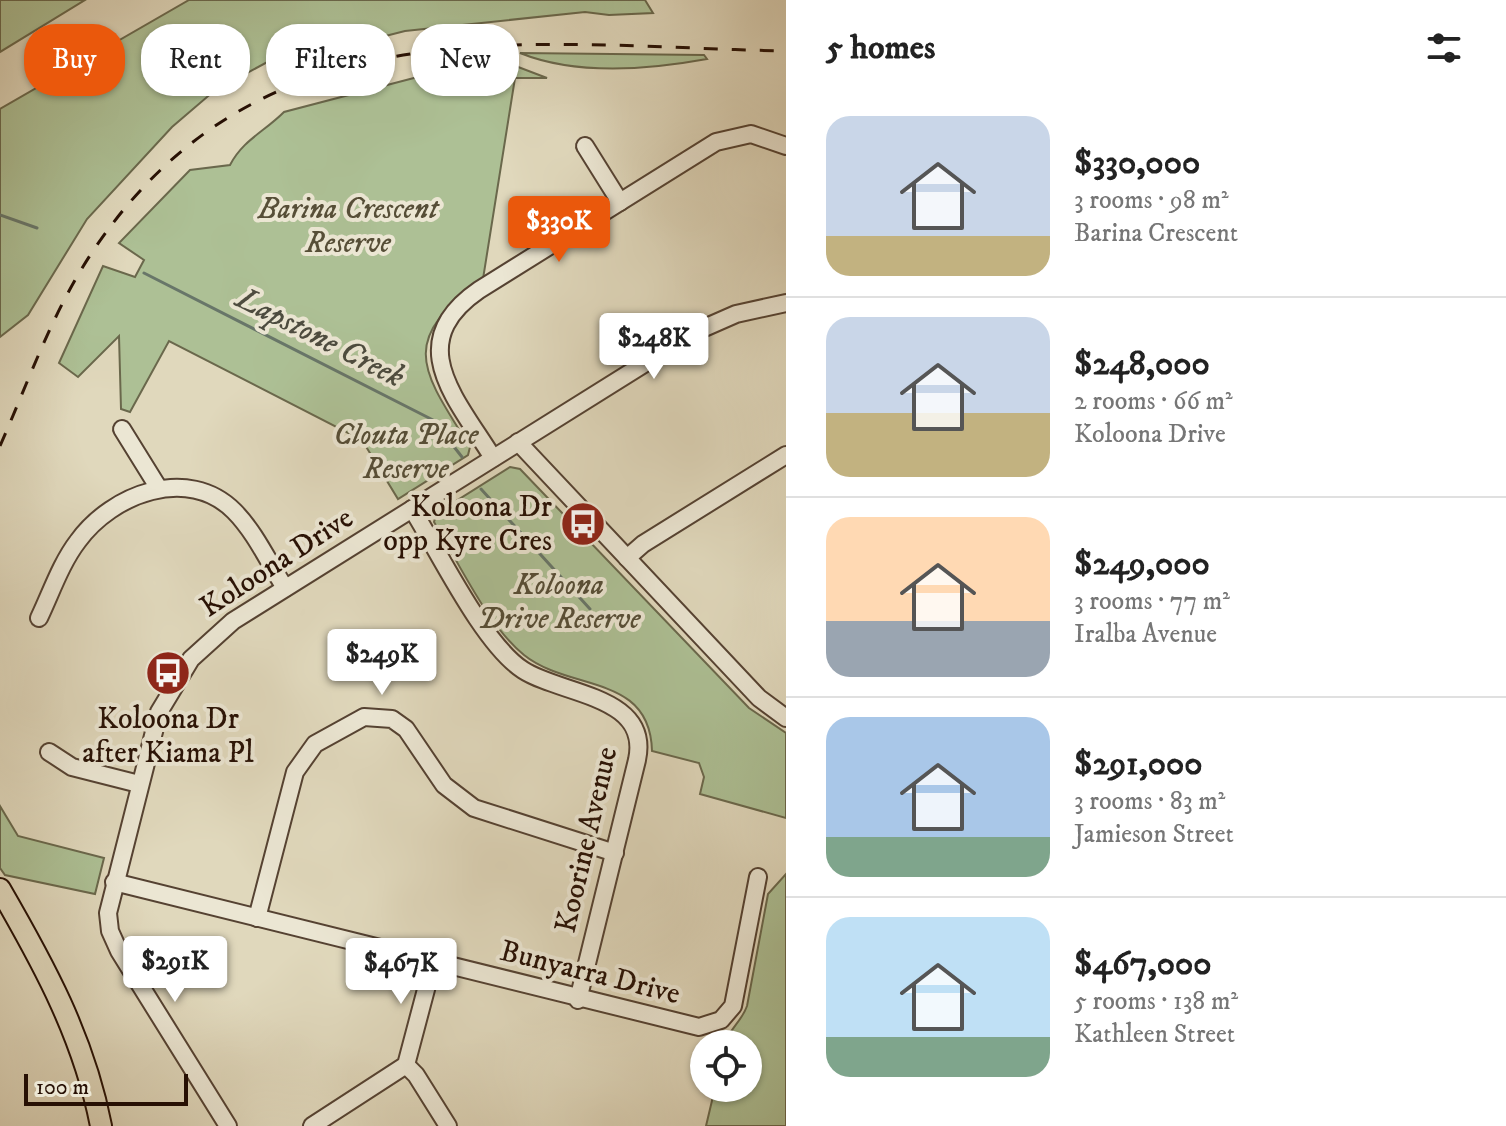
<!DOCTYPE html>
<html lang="en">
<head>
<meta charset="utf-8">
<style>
  :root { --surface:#fff; --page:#f2f2f2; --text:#222; --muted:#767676; --line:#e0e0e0; --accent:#ea580c }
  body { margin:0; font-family:"IM FELL DW Pica",serif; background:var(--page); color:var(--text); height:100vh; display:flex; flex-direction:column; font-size:30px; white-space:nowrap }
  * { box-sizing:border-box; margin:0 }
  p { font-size:26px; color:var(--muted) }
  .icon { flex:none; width:44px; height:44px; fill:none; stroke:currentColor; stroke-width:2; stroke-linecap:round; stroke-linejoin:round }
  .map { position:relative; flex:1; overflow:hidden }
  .details { display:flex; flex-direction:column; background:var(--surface); width:720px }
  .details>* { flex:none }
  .top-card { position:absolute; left:24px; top:24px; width:642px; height:72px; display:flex; gap:16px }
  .tools { position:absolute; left:690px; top:1030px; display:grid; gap:16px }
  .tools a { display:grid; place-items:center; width:72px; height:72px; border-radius:50%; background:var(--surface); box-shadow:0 2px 6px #0004; font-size:40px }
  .scale { position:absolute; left:24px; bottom:20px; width:164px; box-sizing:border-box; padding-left:8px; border:4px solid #271004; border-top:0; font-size:22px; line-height:28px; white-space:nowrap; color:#271004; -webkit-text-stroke:6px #ebe6d3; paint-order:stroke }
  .price { position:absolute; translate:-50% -68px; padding:0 18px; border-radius:8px; background:#fff; color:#222; font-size:26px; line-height:52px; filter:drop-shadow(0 2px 4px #0008) }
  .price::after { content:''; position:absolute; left:50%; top:48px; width:24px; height:18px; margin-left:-12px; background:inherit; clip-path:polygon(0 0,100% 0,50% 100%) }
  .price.active { background:var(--accent); color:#fff }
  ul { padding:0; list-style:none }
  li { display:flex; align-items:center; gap:24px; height:200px; padding:0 40px }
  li+li { border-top:2px solid var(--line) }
  li span { display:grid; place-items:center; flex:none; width:224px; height:160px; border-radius:24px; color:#555 }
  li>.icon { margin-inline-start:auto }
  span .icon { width:96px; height:96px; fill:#fffc; stroke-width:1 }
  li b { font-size:34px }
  h2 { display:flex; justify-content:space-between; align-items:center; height:96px; padding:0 40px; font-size:34px }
  .pill { padding:0 28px; border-radius:32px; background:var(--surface); box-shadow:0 2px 6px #0004; font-size:28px; line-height:72px }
  .pill.active { background:var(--accent); color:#fff }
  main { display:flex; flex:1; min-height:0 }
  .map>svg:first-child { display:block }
  .green { fill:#adc095; stroke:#6a684c; stroke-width:2 }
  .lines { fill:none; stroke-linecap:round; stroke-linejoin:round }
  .stream { stroke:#687669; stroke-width:3 }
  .minor-casing { stroke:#554232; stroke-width:20 }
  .major-casing { stroke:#271004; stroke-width:24 }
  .minor { stroke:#ebe6d3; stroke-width:16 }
  .major { stroke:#e0d8bc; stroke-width:20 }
  .rail { stroke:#271004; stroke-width:3; stroke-dasharray:14 14; stroke-linecap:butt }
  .labels { text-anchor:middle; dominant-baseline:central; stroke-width:8; stroke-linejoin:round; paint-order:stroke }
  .park-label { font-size:30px; font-style:italic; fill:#564e37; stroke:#ebe6d3 }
  .poi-label { font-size:30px; fill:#271004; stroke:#ebe6d3; text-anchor:end }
  .street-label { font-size:30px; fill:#271004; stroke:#ebe6d3 }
  .water-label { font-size:32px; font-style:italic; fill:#4d4c3f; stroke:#ebe6d3 }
</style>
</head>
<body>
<main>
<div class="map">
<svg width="786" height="1126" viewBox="0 0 786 1126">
  <rect width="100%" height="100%" fill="#e0d8bc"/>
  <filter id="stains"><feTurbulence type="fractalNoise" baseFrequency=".0025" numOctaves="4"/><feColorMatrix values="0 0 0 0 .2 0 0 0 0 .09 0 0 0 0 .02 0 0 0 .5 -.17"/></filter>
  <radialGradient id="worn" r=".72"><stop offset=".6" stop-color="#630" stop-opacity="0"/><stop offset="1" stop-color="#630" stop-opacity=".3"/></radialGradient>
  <!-- green -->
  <g class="green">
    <polygon points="0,0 85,0 0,52"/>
    <polygon points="189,0 645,0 653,13 609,15 585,12 405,31 291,60 271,60 214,91 172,127 87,219 28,315 0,337 0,109"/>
    <path d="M520,53L704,55L707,59C647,70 577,76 520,53Z"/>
    <path d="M475,62H505L547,78H515L483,279C397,341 421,369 470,447L468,455L398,499L362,440L169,341L130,412L121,409L119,336L78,377L59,363L103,266L135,277L144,260L119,243L190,170L230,165C243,140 264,132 284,112Z"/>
    <path d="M510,467L520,469L749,708L786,733V818L700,794L704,777L699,763L652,751C650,673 570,692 524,655C488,626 459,563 434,522L437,513Z"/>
    <polygon points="0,806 18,836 104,858 95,894 5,875 0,868"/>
    <path d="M786,874V1126H706L715,1088H748V1044H725C729,1029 742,1021 747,1006L768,894Z"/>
  </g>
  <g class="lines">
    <!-- stream -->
    <g class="stream">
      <polyline points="0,215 37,228"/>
      <polyline points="144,273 433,420 462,457"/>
      <polyline points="481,489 590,609"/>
    </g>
    <!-- minor casing -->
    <g class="minor-casing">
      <g id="minor">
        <polyline points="585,146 620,202"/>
        <polyline points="122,429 158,487"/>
        <polyline points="518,442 759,698 786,718"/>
        <path d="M493,458C456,398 402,343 479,290L716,142L751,134L786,146"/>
        <path d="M412,509C439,552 483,644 523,670C561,695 651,695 637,760L578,1000"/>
        <polyline points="627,558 643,544 786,455"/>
        <path d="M39,618C51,593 61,563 78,541C112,494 188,465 234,511C255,532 269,563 285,588"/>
        <polyline points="49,752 72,767 139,784"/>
        <polyline points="114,882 699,1027 721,1020 733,1006 758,877"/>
        <polyline points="257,918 295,772 315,744 364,717 392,719 406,729 444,785 474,808 615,853"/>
        <polyline points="406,1065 416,1075 448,1126"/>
        <polyline points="228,1126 119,951 110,931 108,913 159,712 191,659 233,621 695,332 736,314 786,303"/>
        <polyline points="312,1126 406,1065 433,963"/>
      </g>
    </g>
    <!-- major casing -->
    <g class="major-casing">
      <path id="major" d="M0,889C44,965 84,1038 101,1126"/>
    </g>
    <!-- minor -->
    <use href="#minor" class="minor"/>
    <!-- major -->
    <use href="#major" class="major"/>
    <!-- rail -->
    <path class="rail" d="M0,446C30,378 54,307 97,245C266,0 529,46 786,51"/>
  </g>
  <!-- icons -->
  <defs>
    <g id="bus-disc" transform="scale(2.3)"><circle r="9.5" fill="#8f2418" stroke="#ebe6d3"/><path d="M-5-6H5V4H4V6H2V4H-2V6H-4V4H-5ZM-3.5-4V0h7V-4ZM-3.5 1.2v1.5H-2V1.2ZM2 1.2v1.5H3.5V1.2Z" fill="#fff"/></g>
  </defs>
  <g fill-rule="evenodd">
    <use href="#bus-disc" x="583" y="524"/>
    <use href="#bus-disc" x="168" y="673"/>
  </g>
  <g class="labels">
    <!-- park labels -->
    <g class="park-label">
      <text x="348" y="209">Barina Crescent<tspan x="348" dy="34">Reserve</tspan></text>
      <text x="406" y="435">Clouta Place<tspan x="406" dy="34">Reserve</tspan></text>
      <text x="559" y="585">Koloona<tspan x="559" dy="34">Drive Reserve</tspan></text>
    </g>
    <!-- poi labels -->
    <g class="poi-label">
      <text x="552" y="507">Koloona Dr<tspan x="552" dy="34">opp Kyre Cres</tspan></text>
      <text x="168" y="719" text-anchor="middle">Koloona Dr<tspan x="168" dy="34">after Kiama Pl</tspan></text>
    </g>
    <!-- street labels -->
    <g class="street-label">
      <text transform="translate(277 563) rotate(-33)">Koloona Drive</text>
      <text transform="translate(587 840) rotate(-77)">Koorine Avenue</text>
      <text transform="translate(590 973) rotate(14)">Bunyarra Drive</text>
    </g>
    <!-- water labels -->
    <g class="water-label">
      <text transform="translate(320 338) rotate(27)">Lapstone Creek</text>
    </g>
  </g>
  <rect width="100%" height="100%" filter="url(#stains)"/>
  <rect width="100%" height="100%" fill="url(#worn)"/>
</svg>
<div class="tools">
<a><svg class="icon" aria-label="locate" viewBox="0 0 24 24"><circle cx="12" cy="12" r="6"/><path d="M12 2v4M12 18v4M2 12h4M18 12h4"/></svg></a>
</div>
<div class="scale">100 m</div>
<b class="price active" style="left:559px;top:264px">$330K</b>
<b class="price" style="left:654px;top:381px">$248K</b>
<b class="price" style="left:382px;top:697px">$249K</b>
<b class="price" style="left:175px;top:1004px">$291K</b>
<b class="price" style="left:401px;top:1006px">$467K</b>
<div class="top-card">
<a class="pill active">Buy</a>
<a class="pill">Rent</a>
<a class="pill">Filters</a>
<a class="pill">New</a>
</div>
</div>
<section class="details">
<h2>5 homes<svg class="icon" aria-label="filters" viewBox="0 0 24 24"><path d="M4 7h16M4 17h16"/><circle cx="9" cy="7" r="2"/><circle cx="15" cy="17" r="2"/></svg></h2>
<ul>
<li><span style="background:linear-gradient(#c9d6e8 75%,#c2b280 0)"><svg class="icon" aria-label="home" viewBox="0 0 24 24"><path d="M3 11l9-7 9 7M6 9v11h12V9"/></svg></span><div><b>$330,000</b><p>3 rooms · 98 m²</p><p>Barina Crescent</p></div></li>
<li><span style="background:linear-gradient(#c9d6e8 60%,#c2b280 0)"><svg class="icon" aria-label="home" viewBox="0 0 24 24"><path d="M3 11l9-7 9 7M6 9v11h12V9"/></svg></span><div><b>$248,000</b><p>2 rooms · 66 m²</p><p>Koloona Drive</p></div></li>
<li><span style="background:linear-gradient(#ffd9b3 65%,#9aa5b1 0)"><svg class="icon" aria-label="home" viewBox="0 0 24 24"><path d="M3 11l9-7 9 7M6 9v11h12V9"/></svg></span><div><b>$249,000</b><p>3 rooms · 77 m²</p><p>Iralba Avenue</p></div></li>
<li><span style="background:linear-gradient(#a9c7e8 75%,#7fa58c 0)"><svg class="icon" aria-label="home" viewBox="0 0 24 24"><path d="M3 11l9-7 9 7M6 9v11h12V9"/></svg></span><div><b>$291,000</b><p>3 rooms · 83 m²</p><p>Jamieson Street</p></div></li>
<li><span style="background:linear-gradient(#bfe0f5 75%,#7fa58c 0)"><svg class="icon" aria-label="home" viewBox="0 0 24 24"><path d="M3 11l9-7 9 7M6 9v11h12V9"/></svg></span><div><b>$467,000</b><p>5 rooms · 138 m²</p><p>Kathleen Street</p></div></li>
</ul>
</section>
</main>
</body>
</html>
